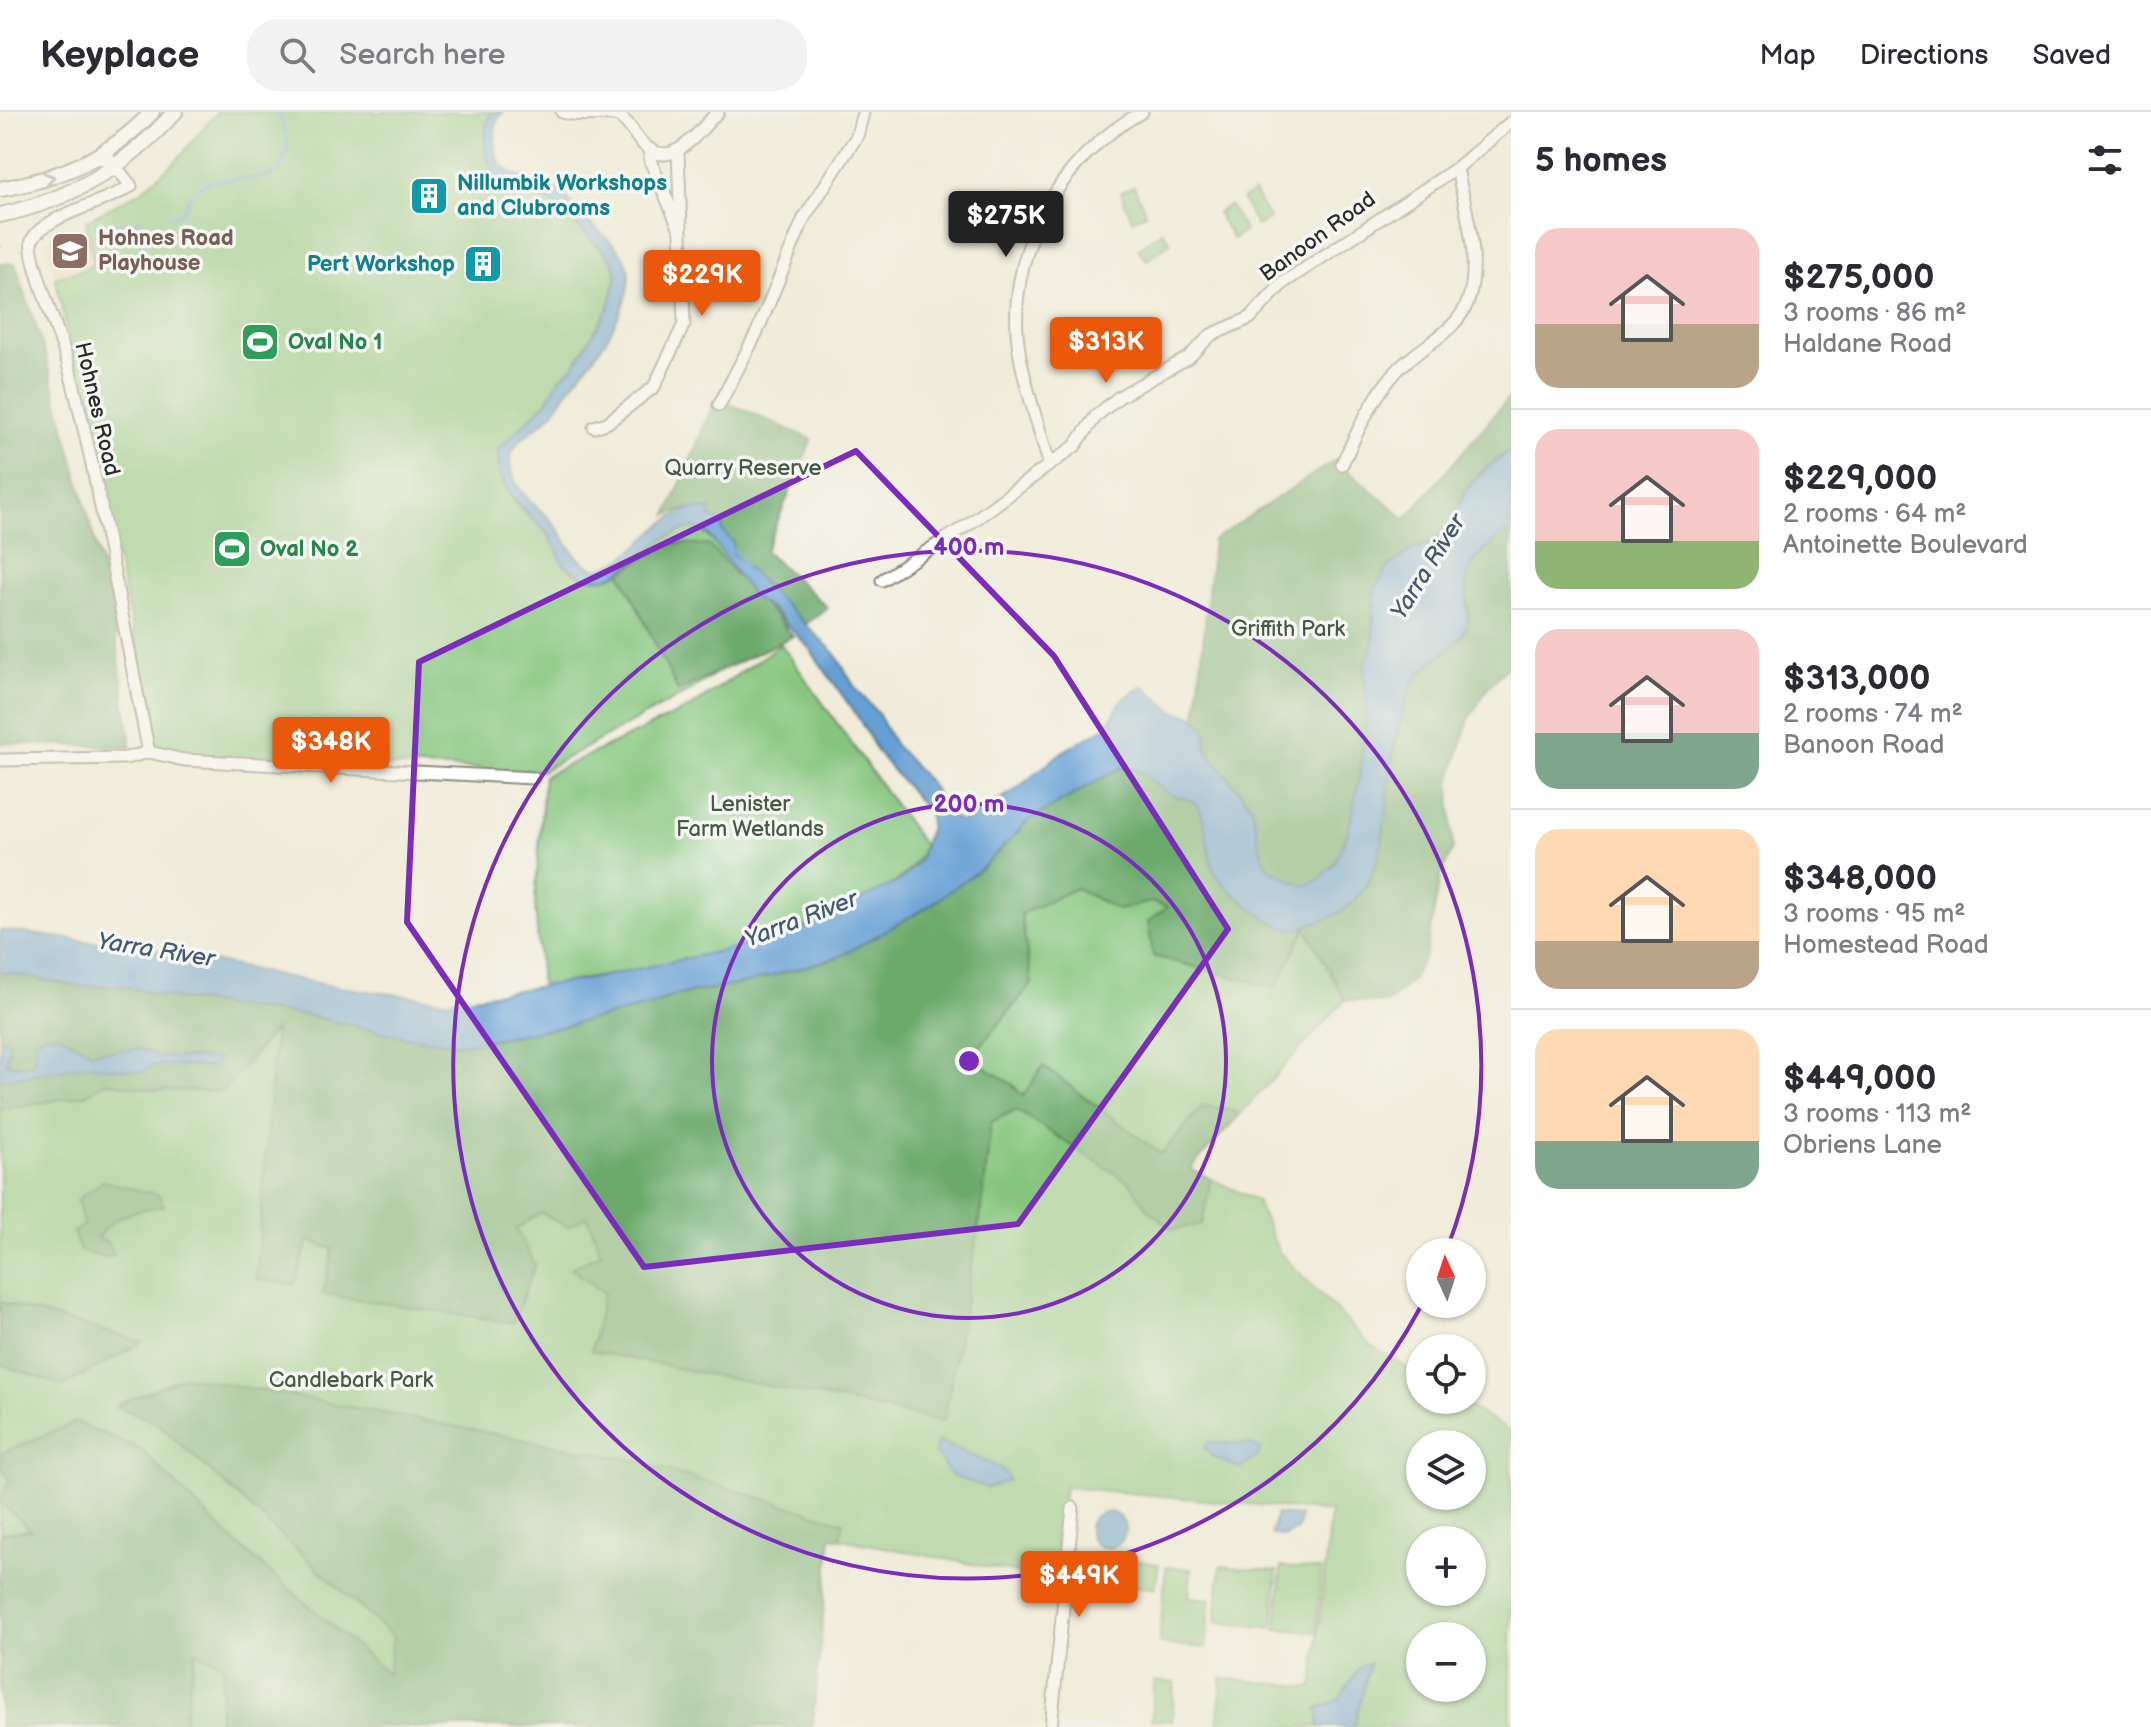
<!DOCTYPE html>
<html lang="en">
<head>
<meta charset="utf-8">
<style>
  :root { --surface:#fff; --page:#f2f2f3; --text:#2b2b33; --muted:#7c7c81; --line:#e1e1e2; --accent:#ea580c }
  body { margin:0; font-family:"Balsamiq Sans",sans-serif; background:var(--page); color:var(--text); height:100vh; display:flex; flex-direction:column; font-size:30px; white-space:nowrap }
  * { box-sizing:border-box; margin:0 }
  p { font-size:26px; color:var(--muted) }
  .icon { flex:none; width:44px; height:44px; fill:none; stroke:currentColor; stroke-width:2; stroke-linecap:round; stroke-linejoin:round }
  .map { position:relative; flex:1; overflow:hidden }
  .drawer { display:flex; flex-direction:column; background:var(--surface); width:640px }
  .drawer>* { flex:none }
  .needle { width:52px; rotate:357deg }
  .controls { position:absolute; left:1406px; top:1126px; display:grid; gap:16px }
  .controls a { display:grid; place-items:center; width:80px; height:80px; border-radius:50%; background:var(--surface); box-shadow:0 2px 6px #0004; font-size:40px }
  .price { position:absolute; translate:-50% -68px; padding:0 18px; border-radius:8px; background:var(--accent); color:#fff; font-size:26px; line-height:52px; filter:drop-shadow(0 2px 4px #0008) }
  .price::after { content:''; position:absolute; left:50%; top:48px; width:24px; height:18px; margin-left:-12px; background:inherit; clip-path:polygon(0 0,100% 0,50% 100%) }
  .price.on { background:#222; color:#fff }
  ul { padding:0; list-style:none }
  li { display:flex; align-items:center; gap:24px; height:200px; padding:0 24px }
  li+li { border-top:2px solid var(--line) }
  li span { display:grid; place-items:center; flex:none; width:224px; height:160px; border-radius:24px; color:#555 }
  li>.icon { margin-inline-start:auto }
  span .icon { width:96px; height:96px; fill:#fffc; stroke-width:1 }
  li b { font-size:34px }
  h2 { display:flex; justify-content:space-between; align-items:center; height:96px; padding:0 24px; font-size:34px }
  header { display:flex; align-items:center; gap:48px; box-sizing:border-box; height:112px; padding:0 40px; background:var(--surface); border-bottom:2px solid var(--line) }
  header strong { font-size:38px }
  nav { display:flex; gap:44px; margin-inline-start:auto; font-size:28px }
  .search { width:560px; height:72px; background:var(--page); display:flex; align-items:center; gap:20px; box-sizing:border-box; padding:0 28px; border-radius:32px; color:var(--muted); font-size:30px }
  main { display:flex; flex:1; min-height:0 }
  .map>svg:first-child { display:block }
  .built { fill:#f1d5bc }
  .green { fill:#85c57d; stroke:#587854; stroke-width:2; fill-rule:evenodd }
  .forest { fill:#6caa6c; stroke:#4c6a4c; stroke-width:2 }
  .water { fill:#659fd4; stroke:#486580; stroke-width:2 }
  .lines { fill:none; stroke-linecap:round; stroke-linejoin:round }
  .stream { stroke:#659fd4; stroke-width:3 }
  .minor-casing { stroke:#8e8c82; stroke-width:15 }
  .major-casing { stroke:#8e8c82; stroke-width:18 }
  .minor { stroke:#fff; stroke-width:11 }
  .major { stroke:#fff; stroke-width:14 }
  .oneway { stroke:#a0a0a0 }
  .marked { fill:none; stroke:#7b2cbf; stroke-width:6; stroke-linejoin:round }
  .ring { fill:none; stroke:#7b2cbf; stroke-width:4 }
  .labels { text-anchor:middle; dominant-baseline:central; stroke-width:7; stroke-linejoin:round; paint-order:stroke }
  .culture-label { font-size:22px; font-weight:bold; fill:#0d838f; stroke:#f6f6f2; text-anchor:start }
  .street-label { font-size:22px; fill:#2b2b2b; stroke:#f6f6f2 }
  .education-label { font-size:22px; font-weight:bold; fill:#785e54; stroke:#f6f6f2; text-anchor:start }
  .leisure-label { font-size:22px; font-weight:bold; fill:#27864d; stroke:#f6f6f2; text-anchor:start }
  .park-label { font-size:22px; fill:#465944; stroke:#f6f6f2 }
  .water-label { font-size:24px; font-style:italic; fill:#42596f; stroke:#f6f6f2 }
  .centre { fill:#7b2cbf; stroke:#f6f6f2; stroke-width:4 }
  .ring-label { font-size:24px; text-anchor:middle; font-weight:bold; fill:#7b2cbf; stroke:#f6f6f2; stroke-width:7; stroke-linejoin:round; paint-order:stroke }
</style>
</head>
<body>
<header>
<strong>Keyplace</strong>
<div class="search"><svg class="icon" aria-label="search" viewBox="0 0 24 24"><circle cx="10" cy="10" r="6"/><path d="M15 15l6 6"/></svg>Search here</div>
<nav><a>Map</a><a>Directions</a><a>Saved</a></nav>
</header>
<main>
<div class="map">
<svg width="1511" height="1615" viewBox="0 0 1511 1615">
  <rect width="100%" height="100%" fill="#f6f6f2"/>
  <filter id="ink" filterUnits="userSpaceOnUse"><feTurbulence type="fractalNoise" baseFrequency=".0125" numOctaves="2"/><feDisplacementMap in="SourceGraphic" scale="16" xChannelSelector="R" yChannelSelector="G"/><feConvolveMatrix kernelMatrix="1 2 1 2 8 2 1 2 1" color-interpolation-filters="sRGB"/></filter>
  <filter id="wash" filterUnits="userSpaceOnUse"><feTurbulence type="fractalNoise" baseFrequency=".006" numOctaves="4" result="noise"/><feDisplacementMap in="SourceGraphic" scale="32" xChannelSelector="R" yChannelSelector="G"/><feGaussianBlur stdDeviation="1.8" result="paint"/><feColorMatrix in="noise" values="0 0 0 0 0 0 0 0 0 0 0 0 0 0 0 0 0 1.4 0 .05"/><feComposite in="paint" operator="in"/></filter>
  <g filter="url(#wash)">
    <rect width="100%" height="100%" fill="#f1ecda"/>
    <!-- built -->
    <polygon class="built" points="88,118 93,149 89,156 55,166 45,127"/>
    <!-- green -->
    <g class="green">
      <path d="M217,0H491C481,28 482,54 506,73C514,79 544,86 558,94C570,101 577,116 588,125C601,136 614,145 617,163L609,195L574,254L559,267L547,290L498,337C497,354 507,382 518,394C527,406 541,411 549,424C562,443 564,466 595,467C636,469 660,407 703,418L738,458L756,486L788,514L686,581L542,659L212,648L171,641L153,629L147,583L55,166L89,156L93,149L86,109L141,79L175,50Z"/>
      <polygon points="1134,74 1146,102 1132,108 1121,80"/>
      <polygon points="1254,80 1269,107 1257,114 1242,87"/>
      <polygon points="1229,93 1245,119 1233,127 1217,101"/>
      <polygon points="1162,119 1171,130 1147,148 1138,137"/>
      <path d="M781,532L924,734C894,820 625,861 541,874L535,790L544,664L691,595Z"/>
      <path d="M984,754L1306,815L1345,888L1190,1057L1256,1088L1279,1140L1370,1233L1420,1264V1288H1459L1511,1320V1615H1217L1222,1566L1313,1576L1330,1400L1065,1375L1054,1468L831,1425L812,1615H0V860L513,922ZM1420,1332H1472V1384H1420ZM1420,1428H1472V1480H1420ZM1420,1524H1472V1576H1420Z"/>
      <polygon points="1114,1445 1159,1452 1155,1477 1110,1471"/>
      <polygon points="1220,1454 1277,1459 1273,1516 1216,1510"/>
      <polygon points="1166,1455 1191,1457 1189,1485 1210,1487 1206,1536 1159,1532"/>
      <polygon points="1281,1455 1321,1458 1316,1520 1276,1517"/>
      <polygon points="1154,1569 1175,1571 1172,1609 1151,1608"/>
    </g>
    <!-- forest -->
    <g class="forest">
      <polygon points="15,151 45,242 111,490 131,635 0,631 0,152"/>
      <path d="M1511,283V338C1497,346 1482,356 1472,370C1452,397 1449,429 1412,437C1402,454 1376,488 1372,506C1370,513 1375,522 1373,530C1372,538 1367,545 1365,553C1363,569 1368,585 1367,601C1363,642 1355,760 1308,773C1294,777 1283,761 1270,758L1262,744L1252,695L1207,639L1206,617L1196,605L1213,428L1335,348L1406,407Z"/>
      <path d="M716,286L812,327L765,439L828,496L806,512C784,492 719,439 722,410L688,396L667,403Z"/>
      <path d="M1511,418V551L1489,574L1469,607L1450,670L1453,737L1441,762L1426,842L1412,868L1387,891L1345,888L1306,816L1276,876L1153,844L1148,810L1167,795L1151,790L1118,798L1076,776L1021,802L1032,872L970,946L1012,972L1023,984L1043,954L1161,1042L1203,994L1230,997L1239,1003L1190,1057L1211,1067L1202,1112L1173,1118L1148,1097L1130,1071L1016,998L991,1010L982,1095L944,1309L591,1239L604,1181L571,1156L601,1141L587,1104L568,1115L541,1101L516,1117L535,1153L513,1211L323,1182L333,1137L308,1129L295,1173L256,1167L275,917L222,980L155,978L106,970L85,983L0,998V860L77,874L127,875L172,886L306,903L409,926L463,932L560,915L653,893L672,884L746,871L839,845L929,794L984,754L1029,708L1122,655C1138,656 1152,668 1165,677C1175,685 1189,683 1197,693C1212,712 1203,744 1217,764C1240,795 1270,806 1306,815L1369,772C1388,708 1387,632 1412,574C1424,548 1463,537 1469,510C1471,498 1466,484 1466,473C1467,448 1493,432 1511,418Z"/>
      <polygon points="668,431 709,433 793,524 678,579 621,461"/>
      <path d="M103,1069L159,1083L164,1094C138,1097 111,1103 97,1127L107,1130L114,1142L107,1146L80,1139L73,1121L83,1113L78,1087Z"/>
      <polygon points="0,1190 143,1230 63,1274 0,1252"/>
      <polygon points="185,1264 628,1347 843,1410 840,1426 831,1425 812,1615 218,1615 224,1553 196,1539 183,1615 0,1615 0,1421 31,1418 0,1390 9,1368 0,1351 0,1342 75,1310 140,1337 228,1424 388,1562 393,1525 156,1310 115,1294"/>
    </g>
    <!-- water -->
    <g class="water">
      <path d="M491,0H503C495,8 495,17 495,28C492,65 530,66 553,76C570,84 579,102 593,114C608,127 631,144 629,167C625,207 596,244 572,273C564,282 559,294 551,303C539,316 512,328 511,347C510,375 530,389 549,406C567,423 570,448 597,457C642,449 660,389 711,398L710,406L723,410L722,418L733,430V442L835,541L854,574L879,603L894,632L929,670L952,705L961,710L1014,679L1062,640L1106,615L1122,588L1143,573L1173,599L1196,605L1206,617L1207,639L1252,695L1262,744L1270,758L1305,774L1320,767L1334,752L1348,720L1359,669L1367,599L1365,553L1374,528V479L1387,456L1412,437L1428,433L1444,420L1472,369L1511,338V418C1499,427 1477,441 1471,454C1459,479 1477,506 1458,528C1443,545 1420,553 1411,575C1403,598 1394,627 1391,651C1385,709 1386,789 1320,809C1310,812 1301,817 1291,817C1272,815 1224,778 1215,760C1206,740 1209,716 1199,696C1193,685 1184,688 1174,684C1155,676 1144,656 1122,655L1029,708L984,754L929,794L839,845L746,871L672,884L653,893L560,915L463,932L409,926L306,903L172,886L127,875L77,874L0,860V818L169,840L331,874L448,889L600,865L785,825L901,768L919,749L930,714L929,701L878,641L859,607L809,536L773,498L755,487L709,423L695,416L683,418L664,427L616,462L606,466H586L563,452L550,424L508,381L499,361L498,337L547,290L559,267L574,254L609,195L617,163C614,145 601,136 588,125C577,116 570,101 558,94C545,86 513,78 506,73C483,54 480,28 491,0Z"/>
      <polygon points="44,922 60,923 91,940 140,937 160,945 218,947 213,955 153,953 144,960 88,953 0,968 0,928 10,929 6,951 16,954 34,951 35,929"/>
      <polygon points="938,1329 1003,1357 1009,1368 988,1376 952,1364 935,1341"/>
      <polygon points="1208,1330 1252,1332 1260,1337 1258,1344 1240,1357 1211,1344 1205,1334"/>
      <circle cx="1107" cy="1418" r="18"/>
      <polygon points="1276,1402 1300,1404 1298,1417 1283,1425 1271,1422"/>
      <polygon points="1370,1551 1354,1615 1319,1615 1318,1596 1339,1588 1359,1556"/>
    </g>
    <g class="lines">
      <!-- stream -->
      <g class="stream">
        <path d="M170,105L182,101C199,49 243,78 280,59L288,34L279,0"/>
        <polyline points="96,113 143,109"/>
        <polyline points="0,133 1,133"/>
        <polyline points="733,438 745,455"/>
      </g>
    </g>
  </g>
  <g filter="url(#ink)">
    <g class="lines">
      <!-- minor casing -->
      <g class="minor-casing">
        <g id="minor">
          <path d="M562,0C580,6 601,0 618,4C630,10 634,24 643,32C672,61 698,19 718,0"/>
          <polyline points="678,40 681,116"/>
          <path d="M96,47L109,46L131,74C106,91 44,103 32,128C26,142 61,226 67,248C101,376 122,510 149,640"/>
          <polyline points="719,293 757,220 804,106 857,24 863,1"/>
          <polyline points="594,315 607,311 654,275 684,212 681,120 650,48 650,37"/>
          <path d="M1049,351C1039,314 1025,276 1019,239C1004,143 1058,46 1142,0"/>
          <path d="M1342,352C1357,321 1371,288 1394,262C1416,235 1456,223 1468,189C1482,147 1465,98 1457,56"/>
          <polyline points="882,468 969,412 1075,334 1096,304 1119,285 1189,245 1211,223 1250,206 1283,171 1457,56 1511,10"/>
          <polyline points="0,648 126,646 149,640 184,648 533,666"/>
          <polyline points="1051,1615 1073,1396"/>
        </g>
      </g>
      <!-- major casing -->
      <g class="major-casing">
        <g id="major">
          <path d="M0,77C60,67 110,45 152,0"/>
          <path d="M0,103C72,88 126,54 175,0"/>
        </g>
      </g>
      <!-- minor -->
      <use href="#minor" class="minor"/>
      <!-- major -->
      <use href="#major" class="major"/>
    </g>
    <!-- one-way arrows -->
    <defs><path id="oneway-chevron" d="M-2-3.5L2.5 0L-2 3.5" fill="none" stroke-width="1.6" stroke-linecap="round" stroke-linejoin="round" transform="scale(2)"/></defs>
    <use class="oneway" href="#oneway-chevron" transform="translate(49 66) rotate(-16)"/>
  </g>
  <!-- marked area -->
  <path d="M0 0H1511V1615H0ZM856,339L1054,544L1228,817L1018,1112L644,1155L407,810L419,550Z" fill="#f1ecda" fill-opacity=".55" fill-rule="evenodd"/>
  <path class="marked" d="M856,339L1054,544L1228,817L1018,1112L644,1155L407,810L419,550Z"/>
  <!-- distance rings -->
  <g class="ring">
    <circle cx="969" cy="949" r="257"/>
    <path d="M1421 1194A514 514 0 1 1 1447 1137"/>
  </g>
  <!-- icons -->
  <defs>
    <g id="building-square" transform="scale(2)"><rect x="-9" y="-9" width="18" height="18" rx="4" fill="#0f9aa8" stroke="#f6f6f2"/><path d="M-4-6H4V6H1V3H-1V6H-4ZM-2.5-4.3h1.7v1.8h-1.7ZM.8-4.3h1.7v1.8H.8ZM-2.5-1h1.7V.8h-1.7ZM.8-1h1.7V.8H.8Z" fill="#fff"/></g>
    <g id="school-square" transform="scale(2)"><rect x="-9" y="-9" width="18" height="18" rx="4" fill="#8d6e63" stroke="#f6f6f2"/><path d="M0-5L7-2L0 1L-7-2ZM-4 1L0 2.5L4 1V4Q0 6-4 4Z" fill="#fff"/></g>
    <g id="stadium-square" transform="scale(2)"><rect x="-9" y="-9" width="18" height="18" rx="4" fill="#2e9e5b" stroke="#f6f6f2"/><path d="M0-5a6.5 5 0 1 0 0 10a6.5 5 0 1 0 0-10ZM-3.5-1.8h7v3.6h-7Z" fill="#fff"/></g>
  </defs>
  <g fill-rule="evenodd">
    <use href="#building-square" x="429" y="84"/>
    <use href="#school-square" x="70" y="139"/>
    <use href="#building-square" x="483" y="152"/>
    <use href="#stadium-square" x="260" y="230"/>
    <use href="#stadium-square" x="232" y="437"/>
  </g>
  <g class="labels">
    <!-- culture labels -->
    <g class="culture-label">
      <text x="457" y="71">Nillumbik Workshops<tspan x="457" dy="25">and Clubrooms</tspan></text>
      <text x="455" y="152" text-anchor="end">Pert Workshop</text>
    </g>
    <!-- street labels -->
    <g class="street-label">
      <text transform="translate(1318 125) rotate(-36)">Banoon Road</text>
      <text transform="translate(97 297) rotate(77)">Hohnes Road</text>
    </g>
    <!-- education labels -->
    <g class="education-label">
      <text x="98" y="126">Hohnes Road<tspan x="98" dy="25">Playhouse</tspan></text>
    </g>
    <!-- leisure labels -->
    <g class="leisure-label">
      <text x="288" y="230">Oval No 1</text>
      <text x="260" y="437">Oval No 2</text>
    </g>
    <!-- park labels -->
    <g class="park-label">
      <text x="743" y="356">Quarry Reserve</text>
      <text x="1288" y="517">Griffith Park</text>
      <text x="750" y="692">Lenister<tspan x="750" dy="25">Farm Wetlands</tspan></text>
      <text x="351" y="1268">Candlebark Park</text>
    </g>
    <!-- water labels -->
    <g class="water-label">
      <text transform="translate(1428 455) rotate(-58)">Yarra River</text>
      <text transform="translate(801 807) rotate(-21)">Yarra River</text>
      <text transform="translate(156 838) rotate(9)">Yarra River</text>
    </g>
  </g>
  <circle cx="969" cy="949" r="12" class="centre"/>
  <g class="ring-label">
    <text x="969" y="443">400 m</text>
    <text x="969" y="700">200 m</text>
  </g>
</svg>
<div class="controls">
<a><svg class="needle" viewBox="-14 -14 28 28"><path d="M0-13l5 13h-10z" fill="#e53935"/><path d="M0 13l5-13h-10z" fill="#7c7c81"/></svg></a>
<a><svg class="icon" aria-label="locate" viewBox="0 0 24 24"><circle cx="12" cy="12" r="6"/><path d="M12 2v4M12 18v4M2 12h4M18 12h4"/></svg></a>
<a><svg class="icon" aria-label="layers" viewBox="0 0 24 24"><path d="M12 4l9 5-9 5-9-5zM3 14l9 5 9-5"/></svg></a>
<a>+</a>
<a>−</a>
</div>
<b class="price on" style="left:1006px;top:147px">$275K</b>
<b class="price" style="left:702px;top:206px">$229K</b>
<b class="price" style="left:1106px;top:273px">$313K</b>
<b class="price" style="left:331px;top:673px">$348K</b>
<b class="price" style="left:1079px;top:1507px">$449K</b>
</div>
<section class="drawer">
<h2>5 homes<svg class="icon" aria-label="filters" viewBox="0 0 24 24"><path d="M4 7h16M4 17h16"/><circle cx="9" cy="7" r="2"/><circle cx="15" cy="17" r="2"/></svg></h2>
<ul>
<li><span style="background:linear-gradient(#f6c9c9 60%,#b9a48a 0)"><svg class="icon" aria-label="home" viewBox="0 0 24 24"><path d="M3 11l9-7 9 7M6 9v11h12V9"/></svg></span><div><b>$275,000</b><p>3 rooms · 86 m²</p><p>Haldane Road</p></div></li>
<li><span style="background:linear-gradient(#f6c9c9 70%,#8fb573 0)"><svg class="icon" aria-label="home" viewBox="0 0 24 24"><path d="M3 11l9-7 9 7M6 9v11h12V9"/></svg></span><div><b>$229,000</b><p>2 rooms · 64 m²</p><p>Antoinette Boulevard</p></div></li>
<li><span style="background:linear-gradient(#f6c9c9 65%,#7fa58c 0)"><svg class="icon" aria-label="home" viewBox="0 0 24 24"><path d="M3 11l9-7 9 7M6 9v11h12V9"/></svg></span><div><b>$313,000</b><p>2 rooms · 74 m²</p><p>Banoon Road</p></div></li>
<li><span style="background:linear-gradient(#ffd9b3 70%,#b9a48a 0)"><svg class="icon" aria-label="home" viewBox="0 0 24 24"><path d="M3 11l9-7 9 7M6 9v11h12V9"/></svg></span><div><b>$348,000</b><p>3 rooms · 95 m²</p><p>Homestead Road</p></div></li>
<li><span style="background:linear-gradient(#ffd9b3 70%,#7fa58c 0)"><svg class="icon" aria-label="home" viewBox="0 0 24 24"><path d="M3 11l9-7 9 7M6 9v11h12V9"/></svg></span><div><b>$449,000</b><p>3 rooms · 113 m²</p><p>Obriens Lane</p></div></li>
</ul>
</section>
</main>
</body>
</html>
